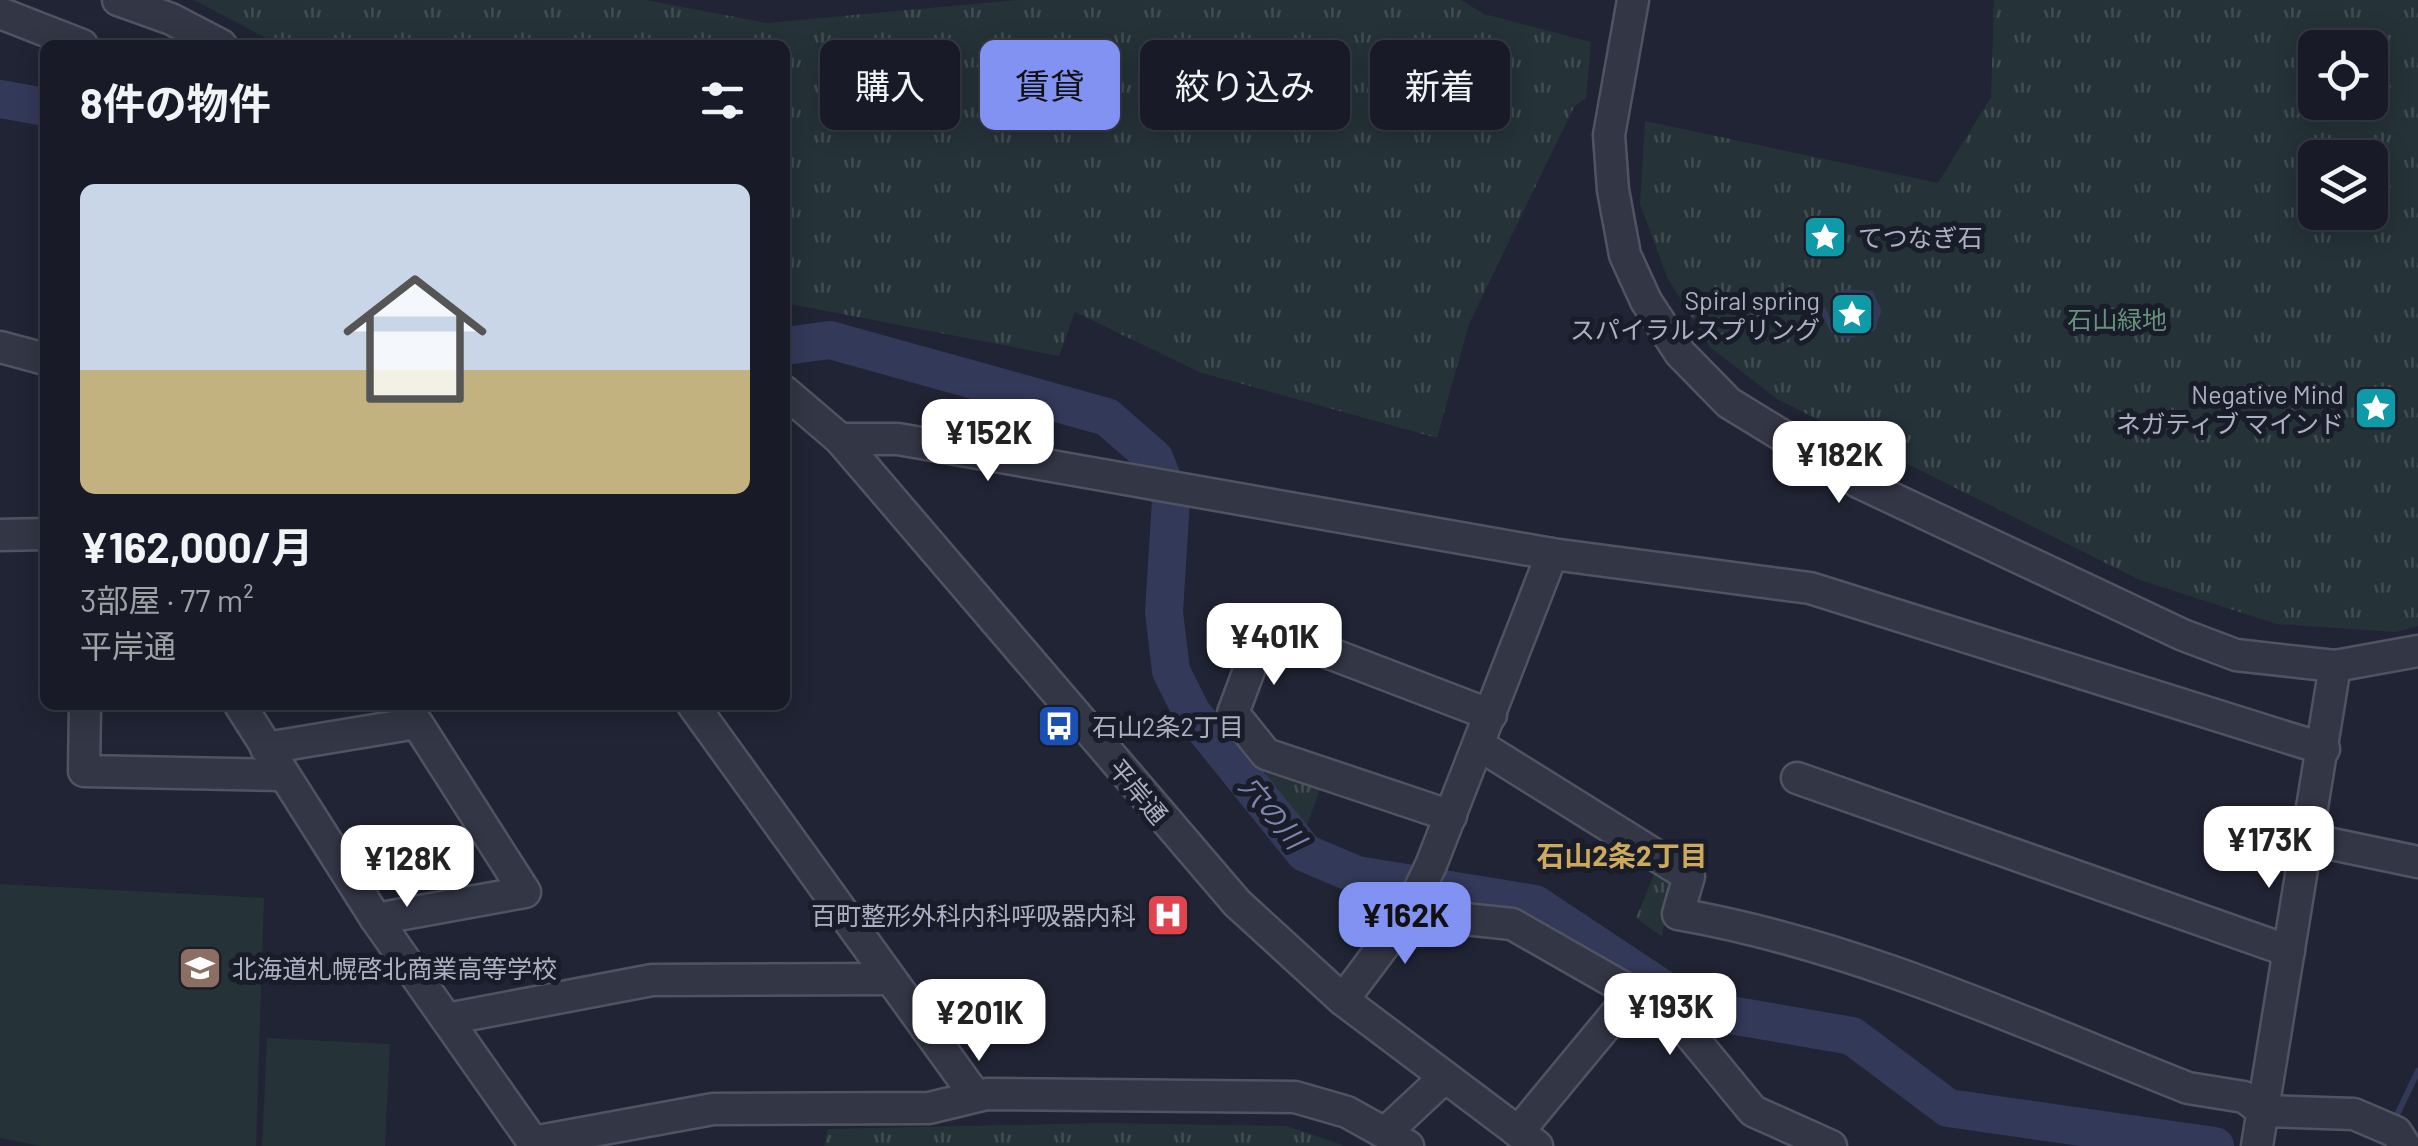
<!DOCTYPE html>
<html lang="ja">
<head>
<meta charset="utf-8">
<style>
  :root { --surface:#181b27; --page:#21242f; --text:#f1f3f6; --muted:#9fa1a7; --line:#363944; --accent:#8292f2 }
  body { margin:0; font-family:Barlow,"Noto Sans JP",sans-serif; background:var(--page); color:var(--text); height:100vh; display:flex; flex-direction:column; font-size:38px; white-space:nowrap }
  * { box-sizing:border-box; margin:0 }
  p { font-size:32px; color:var(--muted) }
  .icon { flex:none; width:55px; height:55px; fill:none; stroke:currentColor; stroke-width:2; stroke-linecap:round; stroke-linejoin:round }
  .map { position:relative; flex:1; overflow:hidden }
  .drawer { position:absolute; left:40px; top:40px; width:750px; height:670px; display:flex; flex-direction:column; background:var(--surface); border-radius:15px; box-shadow:0 5px 25px #0003,0 0 0 2px var(--line) }
  .drawer>* { flex:none }
  .hud { position:absolute; left:820px; top:40px; width:950px; height:90px; display:flex; gap:20px }
  .tools { position:absolute; left:2298px; top:30px; display:grid; gap:20px }
  .tools a { display:grid; place-items:center; width:90px; height:90px; border-radius:15px; background:var(--surface); box-shadow:0 5px 25px #0003,0 0 0 2px var(--line); font-size:50px }
  .price { position:absolute; translate:-50% -85px; padding:0 22px; border-radius:20px; background:#fff; color:#222; font-size:32px; line-height:65px; filter:drop-shadow(0 2px 5px #0008) }
  .price::after { content:''; position:absolute; left:50%; top:60px; width:30px; height:22px; margin-left:-15px; background:inherit; clip-path:polygon(0 0,100% 0,50% 100%) }
  .price.selected { background:var(--accent); color:#111 }
  ul { padding:0; list-style:none }
  li { display:grid; align-content:center; gap:20px; height:530px; padding:0 40px }
  li+li { border-top:2px solid var(--line) }
  li span { display:grid; place-items:center; height:310px; border-radius:15px; color:#555 }
  li>.icon { margin-inline-start:auto }
  span .icon { width:180px; height:180px; fill:#fffc; stroke-width:1 }
  li b { font-size:42px }
  h2 { display:flex; justify-content:space-between; align-items:center; height:120px; padding:0 40px; font-size:42px }
  .tag { padding:0 35px; border-radius:15px; background:var(--surface); box-shadow:0 5px 25px #0003,0 0 0 2px var(--line); font-size:35px; line-height:90px }
  .tag.selected { background:var(--accent); color:#111 }
  .map>svg:first-child { display:block }
  .grass { fill:#253238 }
  .park { fill:url(#park-tufts); fill-rule:evenodd }
  .lines { fill:none; stroke-linecap:round; stroke-linejoin:round }
  .stream { stroke:#333959; stroke-width:6 }
  .river { stroke:#333959; stroke-width:38 }
  .minor-casing { stroke:#515363; stroke-width:35 }
  .minor { stroke:#333645; stroke-width:30 }
  .labels { text-anchor:middle; dominant-baseline:central; stroke-width:10; stroke-linejoin:round; paint-order:stroke }
  .poi-label { font-size:25px; fill:#adb0c2; stroke:#191c29; text-anchor:start }
  .park-label { font-size:25px; fill:#66917b; stroke:#191c29 }
  .street-label { font-size:25px; fill:#adb0c2; stroke:#191c29 }
  .water-label { font-size:28px; font-style:italic; fill:#7e86ae; stroke:#191c29 }
  .neighbourhood-label { font-size:28px; font-weight:bold; fill:#cda95e; stroke:#191c29 }
</style>
</head>
<body>
<div class="map">
<svg width="2418" height="1146" viewBox="0 0 2418 1146">
  <defs>
    <pattern id="park-tufts" width="24" height="20" patternUnits="userSpaceOnUse" patternTransform="scale(2.5)"><rect width="24" height="20" fill="#253238"/><path d="M3 7l-1-3M5 7V3M7 7l1-3M15 17l-1-3M17 17v-4M19 17l1-3" fill="none" stroke="#424d53"/></pattern>
  </defs>
  <rect width="100%" height="100%" fill="#202434"/>
  <!-- grass -->
  <g class="grass">
    <polygon points="0,884 264,898 256,1146 41,1146 0,1138"/>
    <polygon points="267,1038 390,1044 385,1146 262,1146"/>
  </g>
  <!-- park -->
  <g class="park">
    <polygon points="194,0 646,0 767,23 1016,0 1461,0 1484,14 1591,42 1586,98 1574,107 1469,324 1437,438 1199,372 1075,312 1059,356 785,303 785,45 279,45"/>
    <path d="M1994,0H2418V626L2396,632L2277,624L2140,580L1777,399L1710,347L1667,277L1640,204L1645,121L1938,183L1991,97ZM2315,48H2370V102H2315ZM2315,158H2370V212H2315Z"/>
    <polygon points="1269,767 1321,786 1306,828 1264,777"/>
    <path d="M1655,872C1682,889 1670,910 1661,936L1636,918Z"/>
    <polygon points="1102,1123 1287,1126 1345,1146 824,1146 828,1129"/>
  </g>
  <g class="lines">
    <!-- stream -->
    <g class="stream">
      <polyline points="1784,311 1823,310 1833,330 1849,336 1873,328 1878,310 1871,294 1845,292 1837,304 1842,319 1851,323 1865,317 1862,303 1849,304 1850,313 1859,311 1855,311"/>
      <polyline points="2395,1119 2418,1071"/>
    </g>
    <!-- river -->
    <g class="river">
      <polyline points="0,99 45,107"/>
      <polyline points="785,346 830,340 1107,417 1154,458 1171,500 1164,612 1171,671 1192,713 1305,853 1357,875 1535,904 1663,989 1707,1011 1852,1036 1948,1108 2215,1146"/>
    </g>
    <!-- minor casing -->
    <g class="minor-casing">
      <g id="minor">
        <polyline points="118,0 171,19 221,45"/>
        <polyline points="1633,0 1609,135 1613,190 1625,255 1646,301 1680,353 1729,403 1860,483 2183,635 2236,655 2335,666 2418,651"/>
        <polyline points="0,13 82,45"/>
        <polyline points="0,347 45,359"/>
        <polyline points="785,392 840,439 1237,903 1343,1000 1537,1146"/>
        <polyline points="840,439 898,439 1552,554 1810,588 2324,749"/>
        <polyline points="0,535 45,534"/>
        <polyline points="85,705 84,771 282,775"/>
        <polyline points="240,705 376,919 533,1142 713,1109 929,1108 987,1094 1295,1097 1347,1112 1408,1146"/>
        <polyline points="693,705 974,1094"/>
        <path d="M1479,745L1689,876L1678,914C1856,945 2021,1022 2188,1088L2244,1097L2263,1111L2354,1114L2396,1132L2405,1146"/>
        <polyline points="266,748 417,723 525,892 376,919"/>
        <polyline points="1797,778 2289,951"/>
        <polyline points="1451,816 1266,754 1233,713 1260,641 1282,635 1491,715"/>
        <polyline points="2308,839 2418,862"/>
        <polyline points="1408,913 1512,924 1633,993"/>
        <polyline points="1343,1000 1408,913 1431,865 1552,554"/>
        <polyline points="447,1019 652,980 890,979"/>
        <polyline points="1386,1132 1445,1077"/>
        <polyline points="1518,1132 1633,993 1683,1026 1753,1111 1831,1146"/>
        <polyline points="2257,1146 2335,666"/>
      </g>
    </g>
    <!-- minor -->
    <use href="#minor" class="minor"/>
  </g>
  <!-- icons -->
  <defs>
    <g id="sight-square" transform="scale(2.25)"><rect x="-9" y="-9" width="18" height="18" rx="4" fill="#0f9aa8" stroke="#191c29"/><path d="M0-6L1.8-2.2L6-1.7L2.9 1.2L3.7 5.4L0 3.3L-3.7 5.4L-2.9 1.2L-6-1.7L-1.8-2.2Z" fill="#fff"/></g>
    <g id="bus-square" transform="scale(2.25)"><rect x="-9" y="-9" width="18" height="18" rx="4" fill="#1a4fb4" stroke="#191c29"/><path d="M-5-6H5V4H4V6H2V4H-2V6H-4V4H-5ZM-3.5-4V0h7V-4ZM-3.5 1.2v1.5H-2V1.2ZM2 1.2v1.5H3.5V1.2Z" fill="#fff"/></g>
    <g id="hospital-square" transform="scale(2.25)"><rect x="-9" y="-9" width="18" height="18" rx="4" fill="#e0444e" stroke="#191c29"/><path d="M-5-5h3v3.5h4V-5h3V5h-3V1.5h-4V5h-3Z" fill="#fff"/></g>
    <g id="school-square" transform="scale(2.25)"><rect x="-9" y="-9" width="18" height="18" rx="4" fill="#8d6e63" stroke="#191c29"/><path d="M0-5L7-2L0 1L-7-2ZM-4 1L0 2.5L4 1V4Q0 6-4 4Z" fill="#fff"/></g>
  </defs>
  <g fill-rule="evenodd">
    <use href="#sight-square" x="1825" y="237"/>
    <use href="#sight-square" x="1852" y="314"/>
    <use href="#sight-square" x="2376" y="408"/>
    <use href="#bus-square" x="1059" y="726"/>
    <use href="#hospital-square" x="1168" y="915"/>
    <use href="#school-square" x="200" y="968"/>
  </g>
  <g class="labels">
    <!-- poi labels -->
    <g class="poi-label">
      <text x="1858" y="237">てつなぎ石</text>
      <text x="1820" y="300" text-anchor="end">Spiral spring<tspan x="1820" dy="29">スパイラルスプリング</tspan></text>
      <text x="2344" y="394" text-anchor="end">Negative Mind<tspan x="2344" dy="29">ネガティブ マインド</tspan></text>
      <text x="1092" y="726">石山2条2丁目</text>
      <text x="1136" y="915" text-anchor="end">百町整形外科内科呼吸器内科</text>
      <text x="232" y="968">北海道札幌啓北商業高等学校</text>
    </g>
    <!-- park labels -->
    <g class="park-label">
      <text x="2117" y="319">石山緑地</text>
    </g>
    <!-- street labels -->
    <g class="street-label">
      <text transform="translate(1139 791) rotate(50)">平岸通</text>
    </g>
    <!-- water labels -->
    <g class="water-label">
      <text transform="translate(1273 812) rotate(50)">穴の川</text>
    </g>
    <!-- neighbourhood labels -->
    <g class="neighbourhood-label">
      <text x="1622" y="855">石山2条2丁目</text>
    </g>
  </g>
</svg>
<div class="tools">
<a><svg class="icon" aria-label="locate" viewBox="0 0 24 24"><circle cx="12" cy="12" r="6"/><path d="M12 2v4M12 18v4M2 12h4M18 12h4"/></svg></a>
<a><svg class="icon" aria-label="layers" viewBox="0 0 24 24"><path d="M12 4l9 5-9 5-9-5zM3 14l9 5 9-5"/></svg></a>
</div>
<b class="price" style="left:988px;top:484px">¥152K</b>
<b class="price" style="left:1839px;top:506px">¥182K</b>
<b class="price" style="left:1274px;top:688px">¥401K</b>
<b class="price" style="left:2269px;top:891px">¥173K</b>
<b class="price" style="left:407px;top:910px">¥128K</b>
<b class="price selected" style="left:1405px;top:967px">¥162K</b>
<b class="price" style="left:1670px;top:1058px">¥193K</b>
<b class="price" style="left:979px;top:1064px">¥201K</b>
<div class="hud">
<a class="tag">購入</a>
<a class="tag selected">賃貸</a>
<a class="tag">絞り込み</a>
<a class="tag">新着</a>
</div>
<section class="drawer">
<h2>8件の物件<svg class="icon" aria-label="filters" viewBox="0 0 24 24"><path d="M4 7h16M4 17h16"/><circle cx="9" cy="7" r="2"/><circle cx="15" cy="17" r="2"/></svg></h2>
<ul>
<li><span style="background:linear-gradient(#c9d6e8 60%,#c2b280 0)"><svg class="icon" aria-label="home" viewBox="0 0 24 24"><path d="M3 11l9-7 9 7M6 9v11h12V9"/></svg></span><div><b>¥162,000/月</b><p>3部屋 · 77 m²</p><p>平岸通</p></div></li>
</ul>
</section>
</div>
</body>
</html>
